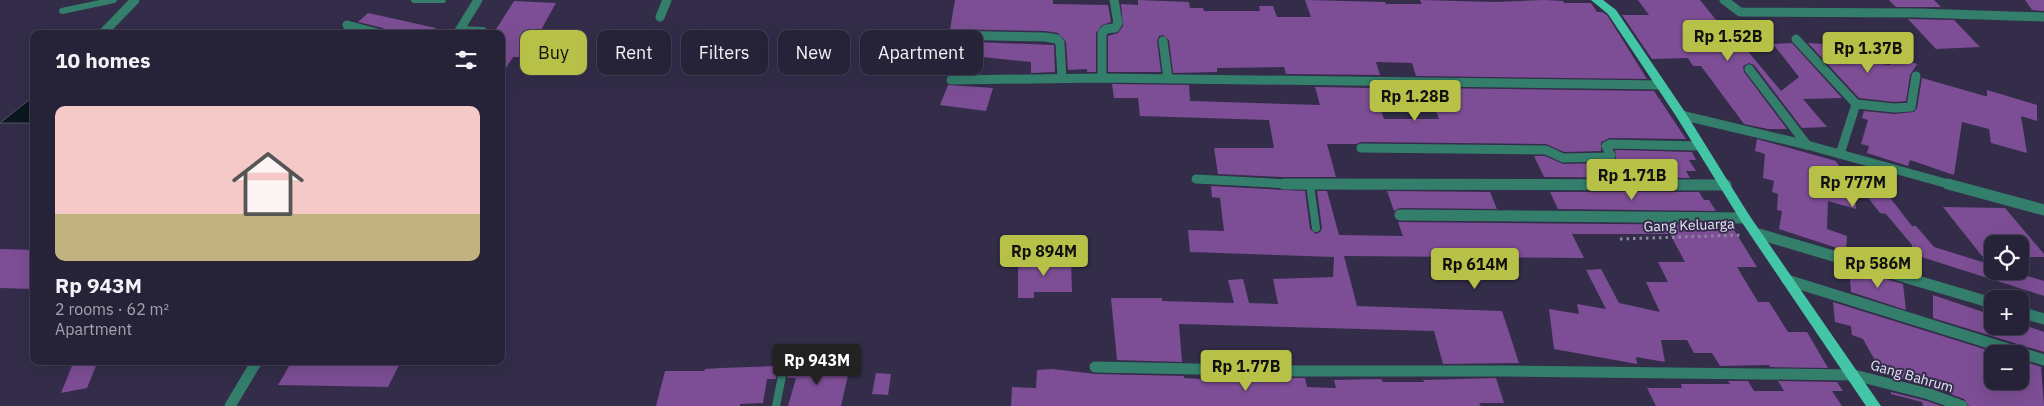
<!DOCTYPE html>
<html lang="en">
<head>
<meta charset="utf-8">
<style>
  :root { --surface:#262238; --page:#322f43; --text:#f1f3f6; --muted:#a4a4ae; --line:#423f53; --accent:#b8c147 }
  body { margin:0; font-family:"IBM Plex Sans",sans-serif; background:var(--page); color:var(--text); height:100vh; display:flex; flex-direction:column; font-size:19px; white-space:nowrap }
  * { box-sizing:border-box; margin:0 }
  p { font-size:16px; color:var(--muted) }
  .icon { flex:none; width:28px; height:28px; fill:none; stroke:currentColor; stroke-width:2; stroke-linecap:round; stroke-linejoin:round }
  .map { position:relative; flex:1; overflow:hidden }
  .side { position:absolute; left:30px; top:30px; width:475px; height:335px; display:flex; flex-direction:column; background:var(--surface); border-radius:10px; box-shadow:0 5px 20px #0002,0 0 0 1px var(--line) }
  .side>* { flex:none }
  .hud { position:absolute; left:520px; top:30px; width:475px; height:45px; display:flex; gap:10px }
  .controls { position:absolute; left:1984px; top:235px; display:grid; gap:10px }
  .controls a { display:grid; place-items:center; width:45px; height:45px; border-radius:10px; background:var(--surface); box-shadow:0 5px 20px #0002,0 0 0 1px var(--line); font-size:25px }
  .price { position:absolute; translate:-50% -42px; padding:0 11px; border-radius:5px; background:var(--accent); color:#111; font-size:16px; line-height:32px; filter:drop-shadow(0 1px 2px #0008) }
  .price::after { content:''; position:absolute; left:50%; top:30px; width:15px; height:11px; margin-left:-8px; background:inherit; clip-path:polygon(0 0,100% 0,50% 100%) }
  .price.current { background:#222; color:#fff }
  ul { padding:0; list-style:none }
  li { display:grid; align-content:center; gap:10px; height:265px; padding:0 25px }
  li span { display:grid; place-items:center; height:155px; border-radius:10px; color:#555 }
  li>.icon { margin-inline-start:auto }
  span .icon { width:90px; height:90px; fill:#fffc; stroke-width:1 }
  li b { font-size:21px }
  h2 { display:flex; justify-content:space-between; align-items:center; height:60px; padding:0 25px; font-size:21px }
  .chip { padding:0 18px; border-radius:10px; background:var(--surface); box-shadow:0 5px 20px #0002,0 0 0 1px var(--line); font-size:18px; line-height:45px }
  .chip.current { background:var(--accent); color:#111 }
  .map>svg:first-child { display:block }
  .water { fill:#0b1820; stroke:#4d5661 }
  .building { fill:#7d4e95 }
  .lines { fill:none; stroke-linecap:round; stroke-linejoin:round }
  .path { stroke:#8c879f; stroke-width:3; stroke-dasharray:2.5 4; stroke-linecap:butt }
  .service-far1 { stroke:#347f6c; stroke-width:6 }
  .service { stroke:#347f6c; stroke-width:8 }
  .minor-far1 { stroke:#347f6c; stroke-width:9 }
  .minor { stroke:#347f6c; stroke-width:11 }
  .primary { fill:#43c6a6; fill-rule:evenodd }
  .labels { text-anchor:middle; dominant-baseline:central; stroke-width:4; stroke-linejoin:round; paint-order:stroke }
  .street-label { font-size:14px; fill:#e8e5f8; stroke:#332d4a }
</style>
</head>
<body>
<div class="map">
<svg width="2044" height="406" viewBox="0 0 2044 406">
  <rect width="100%" height="100%" fill="#332d4a"/>
  <!-- water -->
  <polygon class="water" points="34,96 34,123 0,123"/>
  <!-- building -->
  <g class="building">
    <polygon points="955,0 1053,0 1053,4 1108,5 1111,22 1102,25 1096,33 1096,72 1087,72 1087,69 1068,70 1066,42 1058,33 1045,31 950,29"/>
    <polygon points="1138,0 1189,2 1190,8 1203,8 1204,11 1260,11 1259,6 1273,6 1277,17 1311,17 1305,0 1385,2 1386,4 1422,4 1420,0 1495,2 1544,0 1563,1 1564,3 1591,3 1597,12 1602,12 1607,15 1647,79 1416,76 1412,63 1376,62 1380,75 1286,74 1284,67 1217,68 1217,72 1173,73 1169,40 1163,35 1159,36 1157,41 1161,72 1108,72 1108,36 1118,33 1123,26 1121,4 1138,5"/>
    <polygon points="1638,0 1700,0 1729,36 1735,36 1781,91 1799,77 1773,44 1792,43 1842,98 1803,99 1827,127 1802,128 1754,65 1749,63 1743,66 1744,72 1787,129 1768,129 1744,124 1701,66 1693,66 1688,58 1652,59 1622,15 1649,15"/>
    <polygon points="1889,0 1934,0 1941,7 1896,7"/>
    <polygon points="2025,0 2044,0 2044,11 2032,10"/>
    <polygon points="514,1 556,3 526,57 513,57 501,76 501,34 493,34"/>
    <polygon points="368,13 436,28 435,34 387,34 383,28 358,22"/>
    <polygon points="1908,19 1954,20 1980,47 1936,49"/>
    <polygon points="948,41 1054,45 1055,72 1031,73 1031,62 982,57 982,51 947,50"/>
    <polygon points="904,42 924,47 915,60 895,55"/>
    <polygon points="1808,43 1841,45 1842,48 1854,50 1857,56 1863,57 1865,62 1890,65 1894,56 1917,64 1910,75 1906,101 1894,102 1859,98"/>
    <polygon points="1922,78 1985,96 1987,96 1987,90 2037,105 2037,121 2021,116 2027,153 1991,143 1989,129 1962,122 1954,175 1910,160 1908,166 1867,153 1869,146 1861,144 1868,120 1862,118 1864,111 1894,114 1914,112 1917,108"/>
    <polygon points="1112,84 1189,85 1190,101 1320,105 1315,87 1373,88 1384,119 1439,119 1427,88 1654,91 1686,139 1610,138 1601,142 1601,151 1564,152 1546,144 1361,142 1356,144 1327,144 1336,177 1282,177 1218,174 1214,148 1274,148 1269,120 1140,116 1138,98 1114,98"/>
    <polygon points="948,85 993,88 986,111 940,105"/>
    <polygon points="1757,139 1836,161 1843,172 1860,172 1862,167 1867,168 1912,226 1916,226 1934,247 1992,265 1992,271 2012,271 2044,281 2044,296 1912,254 1912,245 1886,214 1880,213 1855,181 1856,209 1828,201 1827,229 1847,236 1846,251 1779,229 1782,211 1777,210 1778,194 1772,192 1774,181 1763,178 1765,154 1755,151"/>
    <polygon points="1615,150 1692,152 1696,160 1689,160 1696,171 1686,171 1690,178 1544,177 1534,156 1545,156 1563,164 1609,163 1616,159"/>
    <polygon points="1211,186 1305,191 1310,229 1316,234 1320,232 1322,228 1317,191 1327,191 1339,235 1403,236 1398,222 1731,225 1757,267 1737,267 1758,302 1769,302 1788,332 1807,332 1828,368 1770,367 1769,365 1720,366 1712,353 1694,353 1687,340 1661,340 1665,362 1636,357 1637,364 1554,349 1549,309 1579,314 1577,304 1606,309 1586,270 1601,269 1619,303 1660,312 1646,282 1668,282 1658,262 1685,262 1670,234 1572,234 1584,258 1344,256 1357,306 1502,311 1519,363 1443,364 1434,331 1179,324 1182,362 1117,360 1111,298 1162,298 1162,301 1234,303 1228,280 1243,279 1249,303 1278,304 1273,279 1333,277 1334,257 1190,252 1188,230 1224,231 1220,198 1212,197"/>
    <polygon points="1387,191 1490,192 1497,209 1400,208 1394,211"/>
    <polygon points="1550,192 1699,192 1704,200 1709,200 1716,211 1558,209"/>
    <polygon points="1943,207 2005,208 2044,254 2044,257 2020,257 2020,244 1992,244 1992,256 1982,256"/>
    <polygon points="0,249 34,250 34,289 0,288"/>
    <polygon points="1018,260 1071,260 1072,292 1034,292 1034,298 1018,298"/>
    <polygon points="1849,268 1903,284 1906,310 1851,292"/>
    <polygon points="1933,295 1992,315 1992,326 2027,326 2044,332 2044,352 1933,318"/>
    <polygon points="1833,302 2000,354 1992,354 1992,381 2020,381 2020,360 2041,367 2044,406 1969,406 1964,399 1931,387 1882,373 1863,339 1852,335 1851,326 1835,322"/>
    <polygon points="74,361 98,361 87,388 61,393"/>
    <polygon points="292,361 401,361 388,387 278,385"/>
    <polygon points="790,365 833,367 833,370 849,371 841,406 788,406 796,378 787,378"/>
    <polygon points="778,366 776,379 767,379 763,403 740,404 740,406 656,406 665,371 704,371 705,369 721,368"/>
    <polygon points="1053,369 1095,374 1184,376 1184,378 1218,380 1217,378 1305,378 1307,387 1336,388 1334,380 1381,379 1383,382 1424,382 1423,380 1496,378 1504,403 1479,403 1481,406 1011,406 1012,387 1036,388 1037,370"/>
    <polygon points="876,373 891,374 888,395 872,394"/>
    <polygon points="1728,381 1748,381 1754,391 1784,391 1778,381 1837,382 1843,391 1832,391 1842,406 1656,406 1647,388 1682,388 1681,384 1730,384"/>
    <polygon points="1891,392 1927,401 1941,406 1923,406 1922,402 1891,394"/>
  </g>
  <g class="lines">
    <!-- path -->
    <polyline class="path" points="1620,239 1742,235"/>
    <!-- service-far1 -->
    <g class="service-far1">
      <polyline points="414,0 443,0"/>
      <polyline points="62,11 114,0"/>
      <polyline points="460,29 483,30"/>
    </g>
    <!-- service -->
    <g class="service">
      <polyline points="1310,185 1316,228"/>
      <polyline points="776,406 786,356"/>
    </g>
    <!-- minor-far1 -->
    <g class="minor-far1">
      <polyline points="1724,0 1740,12 1919,13 2044,17"/>
      <polyline points="660,17 667,0"/>
      <polyline points="347,25 381,34"/>
      <polyline points="102,34 135,0"/>
      <polyline points="457,34 478,0"/>
      <polyline points="948,35 1045,37 1057,39 1060,43 1062,78"/>
      <polyline points="1796,39 1856,104"/>
      <polyline points="1163,41 1168,79"/>
      <polyline points="1749,69 1807,145"/>
      <polyline points="1102,78 1102,33 1106,29 1115,28 1118,23 1114,0"/>
      <polyline points="951,80 1102,78 1661,85"/>
      <polyline points="1681,115 1807,145 1952,185"/>
      <polyline points="1361,148 1546,150 1563,158 1609,157 1611,156 1606,146 1610,144 1699,146"/>
      <polyline points="1840,154 1856,104 1894,108 1911,107 1916,76"/>
      <polyline points="1196,179 1307,185"/>
    </g>
    <!-- minor -->
    <g class="minor">
      <polyline points="1284,184 1726,185"/>
      <polyline points="1948,184 2044,210"/>
      <polyline points="1400,215 1745,218"/>
      <polyline points="1759,234 1992,303"/>
      <polyline points="1787,280 2044,360"/>
      <polyline points="2020,312 2044,319"/>
      <polyline points="1095,367 1298,371 1507,371 1854,375 1929,394 1962,406"/>
      <polyline points="230,406 257,361"/>
    </g>
    <!-- primary -->
    <polygon class="primary" points="1591,0 1603,0 1616,10 1685,112 1749,215 1881,406 1866,406 1741,221 1676,116 1608,14"/>
  </g>
  <g class="labels">
    <!-- street labels -->
    <g class="street-label">
      <text transform="translate(1689 225) rotate(-2)">Gang Keluarga</text>
      <text transform="translate(1912 376) rotate(16)">Gang Bahrum</text>
    </g>
  </g>
</svg>
<div class="controls">
<a><svg class="icon" aria-label="locate" viewBox="0 0 24 24"><circle cx="12" cy="12" r="6"/><path d="M12 2v4M12 18v4M2 12h4M18 12h4"/></svg></a>
<a>+</a>
<a>−</a>
</div>
<b class="price" style="left:1728px;top:62px">Rp 1.52B</b>
<b class="price" style="left:1868px;top:74px">Rp 1.37B</b>
<b class="price" style="left:1415px;top:122px">Rp 1.28B</b>
<b class="price" style="left:1632px;top:201px">Rp 1.71B</b>
<b class="price" style="left:1853px;top:208px">Rp 777M</b>
<b class="price" style="left:1044px;top:277px">Rp 894M</b>
<b class="price" style="left:1878px;top:289px">Rp 586M</b>
<b class="price" style="left:1475px;top:290px">Rp 614M</b>
<b class="price current" style="left:817px;top:386px">Rp 943M</b>
<b class="price" style="left:1246px;top:392px">Rp 1.77B</b>
<div class="hud">
<a class="chip current">Buy</a>
<a class="chip">Rent</a>
<a class="chip">Filters</a>
<a class="chip">New</a>
<a class="chip">Apartment</a>
</div>
<section class="side">
<h2>10 homes<svg class="icon" aria-label="filters" viewBox="0 0 24 24"><path d="M4 7h16M4 17h16"/><circle cx="9" cy="7" r="2"/><circle cx="15" cy="17" r="2"/></svg></h2>
<ul>
<li><span style="background:linear-gradient(#f6c9c9 70%,#c2b280 0)"><svg class="icon" aria-label="home" viewBox="0 0 24 24"><path d="M3 11l9-7 9 7M6 9v11h12V9"/></svg></span><div><b>Rp 943M</b><p>2 rooms · 62 m²</p><p>Apartment</p></div></li>
</ul>
</section>
</div>
</body>
</html>
